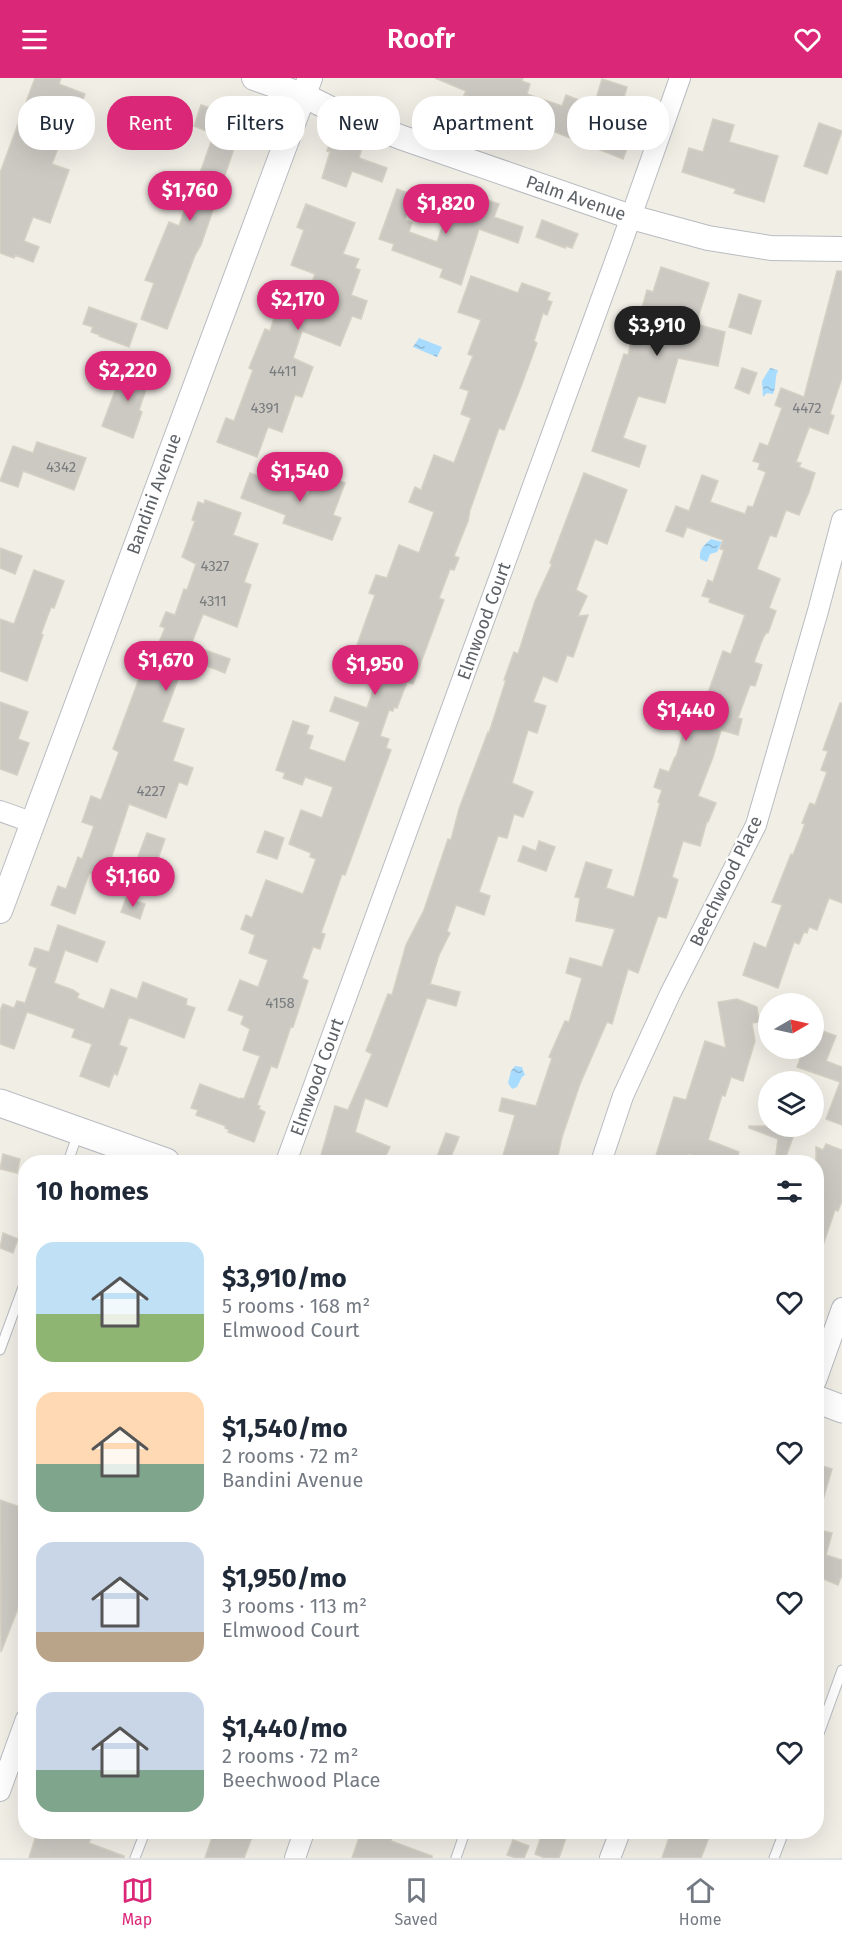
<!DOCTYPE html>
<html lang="en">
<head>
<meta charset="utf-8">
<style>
  :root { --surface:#fff; --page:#f2f2f3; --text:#1f2937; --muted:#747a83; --line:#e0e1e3; --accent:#db2777 }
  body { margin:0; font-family:"Fira Sans",sans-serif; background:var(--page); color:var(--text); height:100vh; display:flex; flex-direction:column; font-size:22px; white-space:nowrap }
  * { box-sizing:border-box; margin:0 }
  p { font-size:20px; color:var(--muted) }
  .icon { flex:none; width:33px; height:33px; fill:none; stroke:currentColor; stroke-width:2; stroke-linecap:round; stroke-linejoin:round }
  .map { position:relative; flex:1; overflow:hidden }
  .sheet { position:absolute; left:18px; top:1077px; width:806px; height:684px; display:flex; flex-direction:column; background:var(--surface); border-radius:24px; box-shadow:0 6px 24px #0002 }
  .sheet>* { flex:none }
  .hud { position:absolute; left:18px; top:18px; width:807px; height:54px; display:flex; gap:12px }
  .needle { width:39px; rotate:81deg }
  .tools { position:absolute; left:758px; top:915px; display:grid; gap:12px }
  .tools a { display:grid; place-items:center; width:66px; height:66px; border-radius:50%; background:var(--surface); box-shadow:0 6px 24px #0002; font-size:30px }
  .price { position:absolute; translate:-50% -51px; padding:0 14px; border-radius:21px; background:var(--accent); color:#fff; font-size:20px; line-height:39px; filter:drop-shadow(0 2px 3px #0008) }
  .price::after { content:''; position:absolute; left:50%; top:36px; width:18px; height:14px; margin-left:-9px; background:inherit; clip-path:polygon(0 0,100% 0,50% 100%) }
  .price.current { background:#222; color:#fff }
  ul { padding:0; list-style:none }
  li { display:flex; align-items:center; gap:18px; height:150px; padding:0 18px }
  li span { display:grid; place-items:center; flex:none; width:168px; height:120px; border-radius:18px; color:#555 }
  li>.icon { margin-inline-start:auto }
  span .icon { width:72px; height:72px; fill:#fffc; stroke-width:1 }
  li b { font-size:26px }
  h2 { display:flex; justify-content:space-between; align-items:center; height:72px; padding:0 18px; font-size:26px }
  .pill { padding:0 21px; border-radius:24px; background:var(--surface); box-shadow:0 6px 24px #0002; font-size:21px; line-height:54px }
  .pill.current { background:var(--accent); color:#fff }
  header { display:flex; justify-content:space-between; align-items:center; height:78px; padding:0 18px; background:var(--accent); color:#fff; font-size:27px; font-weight:600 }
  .tab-bar { display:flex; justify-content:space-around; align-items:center; height:84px; border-top:2px solid var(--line); background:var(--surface); font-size:16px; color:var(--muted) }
  .tab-bar a { display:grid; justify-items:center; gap:3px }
  .tab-bar .current { color:var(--accent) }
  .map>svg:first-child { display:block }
  .water { fill:url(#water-ripples) }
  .building { fill:#ccc9c3; stroke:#d6d0c4; stroke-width:1.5 }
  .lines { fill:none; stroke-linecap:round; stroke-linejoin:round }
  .service-casing { stroke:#b8bcc0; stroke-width:11 }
  .minor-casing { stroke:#b8bcc0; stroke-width:22 }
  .tertiary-casing { stroke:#b8bcc0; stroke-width:26 }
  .secondary-casing { stroke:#b9bdc2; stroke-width:29 }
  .service { stroke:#fff; stroke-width:9 }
  .minor { stroke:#fff; stroke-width:20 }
  .tertiary { stroke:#fff; stroke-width:24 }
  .secondary { stroke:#fff; stroke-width:27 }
  .labels { text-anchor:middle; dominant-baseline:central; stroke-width:4.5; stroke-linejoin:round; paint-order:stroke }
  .number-label { font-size:15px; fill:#797c7e }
  .street-label { font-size:18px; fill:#5d6267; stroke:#fff }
</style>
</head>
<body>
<header><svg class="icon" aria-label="menu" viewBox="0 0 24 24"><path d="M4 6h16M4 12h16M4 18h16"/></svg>Roofr<svg class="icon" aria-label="heart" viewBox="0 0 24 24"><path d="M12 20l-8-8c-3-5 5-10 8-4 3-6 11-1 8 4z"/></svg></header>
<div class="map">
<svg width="842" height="1780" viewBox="0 0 842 1780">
  <defs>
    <pattern id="water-ripples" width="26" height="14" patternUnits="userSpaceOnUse" patternTransform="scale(1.5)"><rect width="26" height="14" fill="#a8dcff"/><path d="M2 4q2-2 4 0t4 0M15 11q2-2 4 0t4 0" fill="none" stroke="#8cb6d2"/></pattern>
  </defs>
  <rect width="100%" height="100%" fill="#f1eee6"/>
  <!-- water -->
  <g class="water">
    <polygon points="419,260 442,269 437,279 413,269"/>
    <path d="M770,290L778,292C774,301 777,307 773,316L767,315L763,319L762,303Z"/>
    <path d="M711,461L722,464L717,474L710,476L707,484L700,481C699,471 704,467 711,461Z"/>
    <polygon points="515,988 522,989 525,997 522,999 517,1009 512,1011 508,1005 511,993"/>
  </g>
  <!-- building -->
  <g class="building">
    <polygon points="35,0 61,0 59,6 85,16 78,35 72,33 52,86 69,92 50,145 33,139 24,163 39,169 33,184 15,177 14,180 0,175 0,95"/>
    <polygon points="435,0 523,0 522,3 530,6 527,16 562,28 566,17 594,28 602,1 627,9 615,51 632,58 623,81 535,46 536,43 464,17 466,13"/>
    <polygon points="201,27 226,35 224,41 230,43 228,49 240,53 201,167 195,177 167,251 141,241 154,205 145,202 169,144 179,148 194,105 196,106 214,56 194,48"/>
    <polygon points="713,41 734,47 729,64 778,78 764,124 734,115 736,111 682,94 689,70 703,74"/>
    <polygon points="819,45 842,53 827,96 804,88"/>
    <polygon points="332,58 360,68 362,70 359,80 387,90 382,104 352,93 346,109 322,100 330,74 327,73"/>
    <polygon points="397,111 414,117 405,142 412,145 409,154 437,164 452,121 480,132 485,121 499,126 494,139 523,149 518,165 479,151 461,207 440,199 443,191 392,172 394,166 379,161"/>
    <polygon points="306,126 355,145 343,176 359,181 355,190 360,192 351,217 367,223 361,241 352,238 340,268 302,253 293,280 313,289 302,319 295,317 282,354 268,349 257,379 217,364 226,340 234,343 253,292 249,290 265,251 270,253 275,237 297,245 315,196 291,187 304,152 297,149"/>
    <polygon points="542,142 578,156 572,170 566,168 565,170 536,159"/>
    <polygon points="661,189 709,205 696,246 725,254 718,288 678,280 665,325 638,318 623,360 646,368 639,389 592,373 624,276 628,277 634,251 636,251 647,212 653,214"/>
    <polygon points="837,193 842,193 842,300 830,336 834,338 828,356 809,349 796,384 801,385 799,389 815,395 809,414 799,437 786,432 776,459 770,457 757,491 780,501 769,530 776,533 768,555 766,555 763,560 754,584 762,587 755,608 750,607 738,640 742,641 738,657 721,652 713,679 698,718 716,725 708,744 707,743 700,768 683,763 672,799 678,802 666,840 658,838 638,895 628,891 612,946 607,944 580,1006 562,1059 557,1082 541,1078 540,1084 501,1084 515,1037 499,1033 502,1020 536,1028 552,980 549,979 565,943 569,944 582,900 566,895 570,880 602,889 615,851 576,843 580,820 575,819 586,784 612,792 606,810 634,819 660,725 658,724 662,712 654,709 660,691 669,694 675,679 676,679 692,626 703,629 723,573 731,576 745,537 709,524 710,520 702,518 708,502 713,504 724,472 720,471 723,462 687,449 683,459 666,453 676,428 689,433 702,397 718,403 710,424 745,436 748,428 753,429 766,394 758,391 760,385 753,383 760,365 768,368 782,330 775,327 781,310 804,319"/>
    <polygon points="471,198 518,215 522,205 550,215 547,222 552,224 547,237 543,235 534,263 537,265 522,306 504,352 499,350 470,432 468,443 454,478 459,480 454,492 450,491 439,520 444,522 413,606 407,604 397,630 394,629 393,633 389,632 380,658 389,661 386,670 391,672 345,797 342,796 321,855 325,856 320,871 313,869 302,900 308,903 293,949 291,948 277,990 271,988 257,1027 260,1028 259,1031 265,1034 254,1064 228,1054 229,1052 225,1050 226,1048 196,1037 198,1032 191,1030 200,1006 240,1021 241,1020 244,1021 260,978 243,972 250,951 241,946 244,938 228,932 240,902 258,909 268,882 249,875 255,857 241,851 246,837 252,840 266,802 303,816 316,781 310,779 311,775 289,766 301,732 322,740 333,709 305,699 302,707 283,700 285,695 276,692 293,643 309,648 306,656 313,658 309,671 345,684 360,644 330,633 335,619 367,630 379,596 352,586 349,595 334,590 338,576 352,581 375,517 369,515 376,497 387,500 399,467 419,475 434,434 409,424 415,409 421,412 434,377 454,385 471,340 461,336 469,313 460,310 473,278 468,276 481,242 458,234"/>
    <polygon points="739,216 761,223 751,256 729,249"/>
    <polygon points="89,229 137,246 129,269 99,258 100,257 91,254 93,249 83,246"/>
    <polygon points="129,286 152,294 139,332 142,334 133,360 102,348 121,297 125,299"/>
    <polygon points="742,290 757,295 749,316 735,310"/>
    <polygon points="37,364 86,380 74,412 23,393 18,409 0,403 13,368 33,375"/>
    <polygon points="316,394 345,405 333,437 341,440 332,462 283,445 286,437 241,420 250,395 308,416"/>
    <polygon points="584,395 627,412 607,466 595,461 576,512 587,518 578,538 588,537 573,579 567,577 557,604 543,598 533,624 546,628 537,655 528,652 512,705 533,714 523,739 514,736 507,760 498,758 479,814 490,818 484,837 456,827 447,853 450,855 439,877 430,906 460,914 456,928 427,920 387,1029 365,1020 355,1054 390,1069 383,1084 332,1084 320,1081 335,1028 348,1032 372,976 366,973 388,916 392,917 406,867 424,832 448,761 451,762 459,731 488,654 489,655 506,602 504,602 514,574 518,576 535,523 552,486 550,485"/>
    <polygon points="205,422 241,435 233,457 258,466 244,504 251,507 237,549 203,536 191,567 230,581 225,595 186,580 162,644 184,651 173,683 193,690 187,707 179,704 166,740 129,726 110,784 106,782 100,799 89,795 75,836 51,827 58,808 66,811 78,779 82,781 94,748 82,744 91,718 101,722 119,674 113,671 149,574 154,576 165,550 160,548 166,534 175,537 184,511 187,512 196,486 182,479 195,443 192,442 198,424 204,426"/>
    <polygon points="0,470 22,478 15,496 0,490"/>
    <polygon points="34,492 64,503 54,530 51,529 41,556 43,557 27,603 0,593 0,541 14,546"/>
    <polygon points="0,624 28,634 18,661 29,665 17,697 0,691"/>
    <polygon points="840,625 842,625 842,825 829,820 817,852 809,849 807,855 804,854 799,866 794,864 778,910 743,897 754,865 766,870 782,827 772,824 791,776 793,777 805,746 802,745 810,725 815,727 827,694 821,692 828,673 823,672"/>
    <polygon points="265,753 284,760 277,781 257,774"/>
    <polygon points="147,755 165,761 158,781 153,779 147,797 133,792"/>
    <polygon points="539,763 555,769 546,793 518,783 523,768 536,773"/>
    <polygon points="126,820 145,826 140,841 121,834"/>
    <polygon points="58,847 105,864 97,884 65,872 54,905 73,912 79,916 77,920 104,931 111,911 137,921 143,904 187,921 186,927 195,930 184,960 129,939 119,967 127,970 117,997 114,995 109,1009 80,998 92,966 72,959 75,951 27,934 14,971 0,966 0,933 3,926 14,930 17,923 25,925 37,890 29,887 35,870 49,874"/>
    <polygon points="737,921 757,929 759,944 752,945 755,963 743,1003 731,999 725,1018 722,1017 708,1062 739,1074 736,1084 712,1084 688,1076 686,1084 654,1084 674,1019 686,1022 705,963 726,970 718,924"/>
    <polygon points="820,952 836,958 826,983 842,989 842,1047 826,1041 840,1004 797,989 804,970 813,970"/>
    <polygon points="749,1048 797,1048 784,1084 775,1084 778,1061 749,1050"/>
    <polygon points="446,1055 459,1059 449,1084 435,1084"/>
    <polygon points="826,1066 842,1072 842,1123 838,1133 835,1132 818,1182 816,1182 816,1069 823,1072"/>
    <polygon points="3,1076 20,1081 17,1095 0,1091"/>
    <polygon points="3,1155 18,1161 13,1175 0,1170"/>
    <polygon points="816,1386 832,1391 820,1432 816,1432"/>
    <polygon points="0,1422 26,1431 26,1510 1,1574"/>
    <polygon points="816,1451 832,1455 826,1477 842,1482 842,1497 838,1507 816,1498"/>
    <polygon points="37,1754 93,1754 89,1765 124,1778 124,1780 29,1780"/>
    <polygon points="214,1754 254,1754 244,1780 205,1780"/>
    <polygon points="361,1754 394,1754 391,1763 432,1778 432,1780 352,1780"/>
    <polygon points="549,1754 568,1754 559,1780 545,1780 535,1776 542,1756 547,1758"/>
    <polygon points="671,1754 711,1754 701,1780 662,1780"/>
    <polygon points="513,1762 529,1768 524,1780 516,1780 507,1777"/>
  </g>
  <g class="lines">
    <!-- service casing -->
    <g class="service-casing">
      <g id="service">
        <polyline points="68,1084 78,1055"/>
        <polyline points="0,1272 26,1201"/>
        <polyline points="816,1664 842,1592"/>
        <polyline points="135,1780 145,1754"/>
        <polyline points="456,1780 465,1754"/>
        <polyline points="774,1780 784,1754"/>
      </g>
    </g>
    <!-- minor casing -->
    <g class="minor-casing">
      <g id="minor">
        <polyline points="0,733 31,744"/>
        <polyline points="286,1084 621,167 680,0"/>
        <polyline points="601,1084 623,1018 670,916 756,747 818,533 842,442"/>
        <polyline points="816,1303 842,1230"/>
        <polyline points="0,1713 26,1641"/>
        <polyline points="295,1780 304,1754"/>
        <polyline points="610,1780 620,1754"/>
      </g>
    </g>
    <!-- tertiary casing -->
    <g class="tertiary-casing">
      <g id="tertiary">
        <polyline points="254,0 305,18 329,30 400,59 631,139 708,160 771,170 842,171"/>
        <polyline points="0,833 310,0"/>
      </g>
    </g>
    <!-- secondary casing -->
    <g class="secondary-casing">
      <g id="secondary">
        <polyline points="0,1025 166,1084"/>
        <polyline points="816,1321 842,1331"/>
      </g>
    </g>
    <!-- service -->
    <use href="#service" class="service"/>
    <!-- minor -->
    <use href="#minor" class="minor"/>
    <!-- tertiary -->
    <use href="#tertiary" class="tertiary"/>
    <!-- secondary -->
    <use href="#secondary" class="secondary"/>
  </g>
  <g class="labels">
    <!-- number labels -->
    <g class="number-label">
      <text x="283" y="293">4411</text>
      <text x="265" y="330">4391</text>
      <text x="807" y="330">4472</text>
      <text x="61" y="389">4342</text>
      <text x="215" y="488">4327</text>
      <text x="213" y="523">4311</text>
      <text x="151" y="713">4227</text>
      <text x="280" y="925">4158</text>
    </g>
    <!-- street labels -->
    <g class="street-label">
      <text transform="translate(576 120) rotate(19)">Palm Avenue</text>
      <text transform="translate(154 416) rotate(-70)">Bandini Avenue</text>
      <text transform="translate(484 543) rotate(-70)">Elmwood Court</text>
      <text transform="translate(726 803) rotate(-64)">Beechwood Place</text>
      <text transform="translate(317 999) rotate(-70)">Elmwood Court</text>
    </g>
  </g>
</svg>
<div class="tools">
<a><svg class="needle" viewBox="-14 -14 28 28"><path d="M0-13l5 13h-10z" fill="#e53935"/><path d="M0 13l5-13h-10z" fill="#747a83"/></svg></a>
<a><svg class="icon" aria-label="layers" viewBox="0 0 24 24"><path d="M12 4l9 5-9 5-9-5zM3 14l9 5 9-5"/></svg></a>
</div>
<b class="price" style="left:190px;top:144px">$1,760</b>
<b class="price" style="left:446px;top:157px">$1,820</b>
<b class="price" style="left:298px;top:253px">$2,170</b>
<b class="price current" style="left:657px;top:279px">$3,910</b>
<b class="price" style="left:128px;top:324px">$2,220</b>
<b class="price" style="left:300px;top:425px">$1,540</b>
<b class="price" style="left:166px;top:614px">$1,670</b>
<b class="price" style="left:375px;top:618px">$1,950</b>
<b class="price" style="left:686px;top:664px">$1,440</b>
<b class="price" style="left:133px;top:830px">$1,160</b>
<div class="hud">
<a class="pill">Buy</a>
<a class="pill current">Rent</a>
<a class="pill">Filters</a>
<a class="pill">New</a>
<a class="pill">Apartment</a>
<a class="pill">House</a>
</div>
<section class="sheet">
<h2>10 homes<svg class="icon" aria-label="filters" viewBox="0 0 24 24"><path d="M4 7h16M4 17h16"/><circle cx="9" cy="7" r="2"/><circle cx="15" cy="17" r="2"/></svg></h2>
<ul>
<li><span style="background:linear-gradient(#bfe0f5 60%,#8fb573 0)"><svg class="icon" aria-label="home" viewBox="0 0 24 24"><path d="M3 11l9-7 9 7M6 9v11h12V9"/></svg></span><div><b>$3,910/mo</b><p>5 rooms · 168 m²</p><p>Elmwood Court</p></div><svg class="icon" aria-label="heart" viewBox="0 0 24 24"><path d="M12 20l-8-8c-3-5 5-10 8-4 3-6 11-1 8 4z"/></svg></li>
<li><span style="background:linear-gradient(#ffd9b3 60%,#7fa58c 0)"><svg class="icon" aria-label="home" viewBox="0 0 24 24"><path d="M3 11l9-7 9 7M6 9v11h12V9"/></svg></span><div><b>$1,540/mo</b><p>2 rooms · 72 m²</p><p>Bandini Avenue</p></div><svg class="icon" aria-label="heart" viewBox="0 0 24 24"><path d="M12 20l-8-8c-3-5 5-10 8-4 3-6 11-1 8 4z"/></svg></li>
<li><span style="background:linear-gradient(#c9d6e8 75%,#b9a48a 0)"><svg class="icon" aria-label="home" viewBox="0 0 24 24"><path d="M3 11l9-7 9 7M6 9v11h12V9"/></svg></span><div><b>$1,950/mo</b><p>3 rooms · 113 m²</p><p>Elmwood Court</p></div><svg class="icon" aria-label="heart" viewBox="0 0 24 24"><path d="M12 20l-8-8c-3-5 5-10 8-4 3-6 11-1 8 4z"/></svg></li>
<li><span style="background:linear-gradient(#c9d6e8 65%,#7fa58c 0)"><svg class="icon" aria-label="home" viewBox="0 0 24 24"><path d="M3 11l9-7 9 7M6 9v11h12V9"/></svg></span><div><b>$1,440/mo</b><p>2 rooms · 72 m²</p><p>Beechwood Place</p></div><svg class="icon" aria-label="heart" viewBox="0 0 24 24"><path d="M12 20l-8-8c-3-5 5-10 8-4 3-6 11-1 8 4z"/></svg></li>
</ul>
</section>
</div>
<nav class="tab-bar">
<a class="current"><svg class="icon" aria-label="map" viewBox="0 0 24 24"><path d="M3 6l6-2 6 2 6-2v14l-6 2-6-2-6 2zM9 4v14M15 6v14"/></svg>Map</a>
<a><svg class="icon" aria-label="saved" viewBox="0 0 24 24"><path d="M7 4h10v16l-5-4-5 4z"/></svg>Saved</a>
<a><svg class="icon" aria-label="home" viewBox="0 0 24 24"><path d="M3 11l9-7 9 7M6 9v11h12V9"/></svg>Home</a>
</nav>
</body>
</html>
